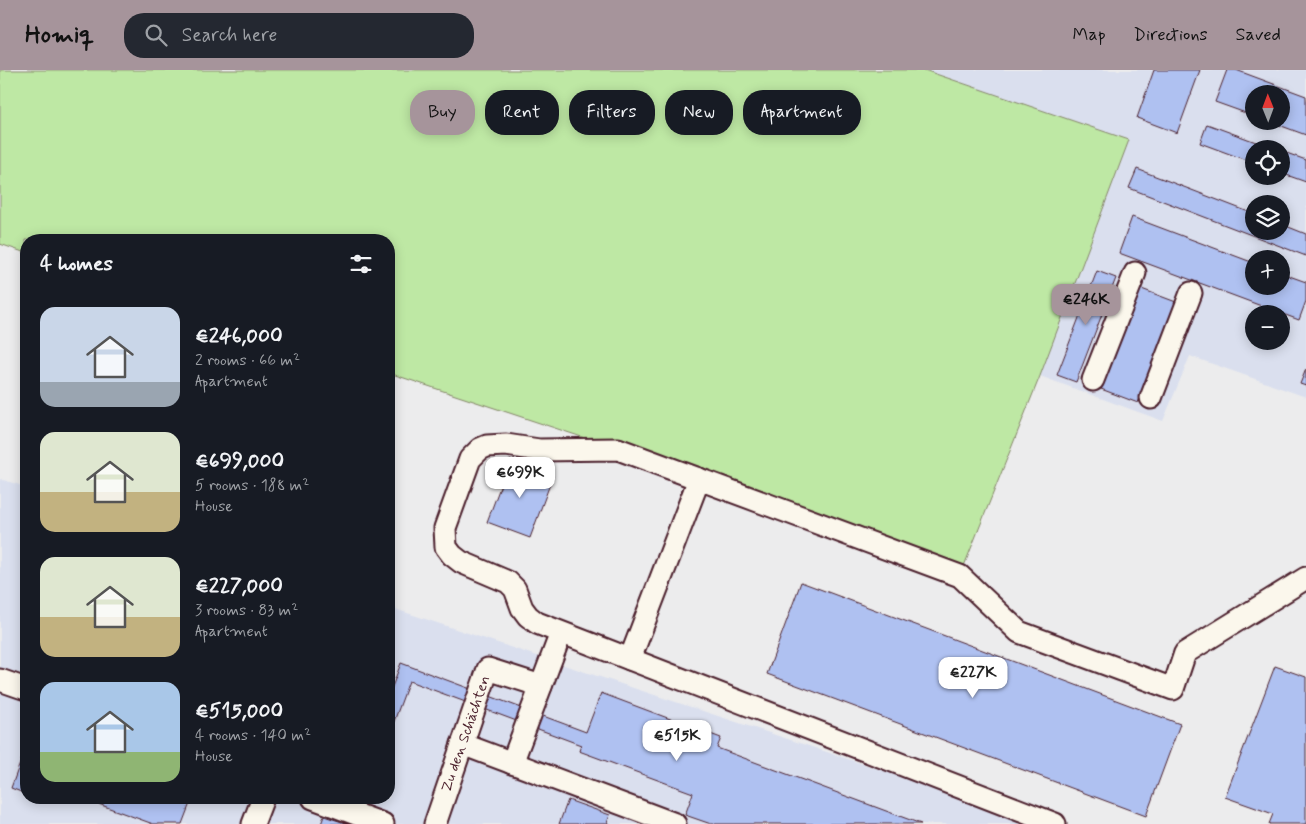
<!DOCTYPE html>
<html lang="en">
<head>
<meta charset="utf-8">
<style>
  :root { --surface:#171b24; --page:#242831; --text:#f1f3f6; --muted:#9ea1a6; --accent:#a6949b }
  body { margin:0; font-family:Mynerve,sans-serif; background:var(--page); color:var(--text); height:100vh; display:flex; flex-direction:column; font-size:19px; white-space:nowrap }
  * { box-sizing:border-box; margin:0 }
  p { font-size:16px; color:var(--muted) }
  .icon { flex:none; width:28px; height:28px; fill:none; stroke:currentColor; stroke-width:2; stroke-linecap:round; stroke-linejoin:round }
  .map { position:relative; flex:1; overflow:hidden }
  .drawer { position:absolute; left:20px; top:164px; width:375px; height:570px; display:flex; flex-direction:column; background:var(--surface); border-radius:20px; box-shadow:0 2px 12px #0003 }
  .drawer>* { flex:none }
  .hud { position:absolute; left:410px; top:20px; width:475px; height:45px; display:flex; gap:10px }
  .needle { width:32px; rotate:359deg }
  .buttons { position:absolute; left:1245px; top:15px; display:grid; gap:10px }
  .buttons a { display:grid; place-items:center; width:45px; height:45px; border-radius:50%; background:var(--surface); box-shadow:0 2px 12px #0003; font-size:25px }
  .price { position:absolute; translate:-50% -42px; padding:0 11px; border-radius:10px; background:#fff; color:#222; font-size:16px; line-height:32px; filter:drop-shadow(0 1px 2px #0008) }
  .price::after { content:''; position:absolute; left:50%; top:30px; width:15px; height:11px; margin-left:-8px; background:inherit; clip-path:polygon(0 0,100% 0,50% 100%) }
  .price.selected { background:var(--accent); color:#111 }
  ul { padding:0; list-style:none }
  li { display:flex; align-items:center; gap:15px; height:125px; padding:0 20px }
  li span { display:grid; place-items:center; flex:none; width:140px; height:100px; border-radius:15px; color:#555 }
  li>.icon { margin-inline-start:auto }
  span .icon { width:60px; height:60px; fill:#fffc; stroke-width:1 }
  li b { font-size:21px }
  h2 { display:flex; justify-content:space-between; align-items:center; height:60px; padding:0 20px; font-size:21px }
  .pill { padding:0 18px; border-radius:20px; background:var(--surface); box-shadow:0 2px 12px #0003; font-size:18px; line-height:45px }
  .pill.selected { background:var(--accent); color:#111 }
  header { display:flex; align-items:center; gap:30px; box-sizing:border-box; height:70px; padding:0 25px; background:var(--accent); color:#111 }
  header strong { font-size:24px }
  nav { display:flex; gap:28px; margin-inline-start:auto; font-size:18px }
  .search { width:350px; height:45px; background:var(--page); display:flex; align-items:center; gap:12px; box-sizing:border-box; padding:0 18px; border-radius:20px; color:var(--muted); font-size:19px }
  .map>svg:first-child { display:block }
  .built { fill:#dadfee; fill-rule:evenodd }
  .green { fill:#bee8a4; stroke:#848468 }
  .building { fill:#afc1f1; stroke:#4a1f2b }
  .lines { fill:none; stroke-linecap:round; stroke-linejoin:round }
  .minor-casing { stroke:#4a1f2b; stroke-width:25 }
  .minor { stroke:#fbf7ec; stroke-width:21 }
  .labels { text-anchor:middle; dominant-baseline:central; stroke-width:4; stroke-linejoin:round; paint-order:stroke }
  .street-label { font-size:15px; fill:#4a1f2b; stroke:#fbf7ec }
</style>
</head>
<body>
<header>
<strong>Homiq</strong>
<div class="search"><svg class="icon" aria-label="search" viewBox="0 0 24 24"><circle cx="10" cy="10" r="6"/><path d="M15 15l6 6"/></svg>Search here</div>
<nav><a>Map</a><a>Directions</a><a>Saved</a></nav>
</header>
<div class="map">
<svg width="1306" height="754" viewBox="0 0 1306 754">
  <rect width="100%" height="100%" fill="#ececed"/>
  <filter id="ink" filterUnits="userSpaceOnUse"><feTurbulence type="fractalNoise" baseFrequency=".02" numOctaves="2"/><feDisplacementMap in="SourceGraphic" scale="10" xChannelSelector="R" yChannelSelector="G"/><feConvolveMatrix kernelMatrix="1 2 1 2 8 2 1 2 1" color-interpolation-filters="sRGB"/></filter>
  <g filter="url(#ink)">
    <!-- built -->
    <g class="built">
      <path d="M924,0H1306V327L1190,286L1163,351L1040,306L1129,70ZM1254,24H1281V51H1254ZM1254,79H1281V106H1254ZM1254,134H1281V161H1254ZM1254,189H1281V216H1254ZM1254,244H1281V271H1254Z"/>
      <polygon points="0,409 26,417 26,728 389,728 389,537 1044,754 0,754"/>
    </g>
    <!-- green -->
    <polygon class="green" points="0,0 924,0 1129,70 1040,306 960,506 618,379 389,303 389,170 26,170 26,183 0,174"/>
    <!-- building -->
    <g class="building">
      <polygon points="1154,0 1200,0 1177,63 1137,48"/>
      <polygon points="1227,0 1236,0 1306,26 1306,65 1268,51 1281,51 1281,24 1254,24 1254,46 1215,32"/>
      <polygon points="1207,54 1275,79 1254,79 1254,93 1200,73"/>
      <polygon points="1281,81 1306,90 1306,112 1281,103"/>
      <polygon points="1137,99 1254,144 1254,161 1281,161 1281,154 1306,164 1306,186 1129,118"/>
      <polygon points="1132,147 1254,193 1254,216 1281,216 1281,203 1306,212 1306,231 1299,250 1119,183"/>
      <polygon points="1097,201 1116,208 1076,312 1057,305"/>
      <polygon points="1139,218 1176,232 1138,333 1101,319"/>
      <polygon points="1306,299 1306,316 1300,314"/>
      <polygon points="510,390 553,406 530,468 487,452"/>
      <polygon points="801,512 1180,654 1146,746 767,604"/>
      <polygon points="401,593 586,662 601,623 721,668 717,678 921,754 711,754 685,745 693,723 579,681 581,675 409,611 389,665 389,625"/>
      <polygon points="1275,596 1306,607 1306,754 1269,754 1273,744 1225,727"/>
      <polygon points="26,677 26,724 11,718"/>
      <polygon points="82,728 192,728 182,754 153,754"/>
      <polygon points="351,728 366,728 356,754 321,754 324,746 342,752"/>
      <polygon points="568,730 610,745 607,753 610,754 559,754"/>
    </g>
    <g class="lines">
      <!-- minor casing -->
      <g class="minor-casing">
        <g id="minor">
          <polyline points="1093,310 1135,203"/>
          <polyline points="1151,328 1191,223"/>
          <polyline points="630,589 699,409"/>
          <polyline points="0,610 26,619"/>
          <polyline points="462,674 675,754"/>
          <polyline points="512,693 561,563"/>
          <polyline points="313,728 383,754"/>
          <polyline points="253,754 263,728"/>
          <polyline points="435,754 488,599 541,616"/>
          <polyline points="1055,754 537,553 528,546 522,538 515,519 508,512 461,492 452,485 446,477 445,458 470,389 480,379 487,376 506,375 539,380 618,379 960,506 1019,562 1173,619 1185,583 1306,508"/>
        </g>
      </g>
      <!-- minor -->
      <use href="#minor" class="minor"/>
    </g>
  </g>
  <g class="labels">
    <!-- street labels -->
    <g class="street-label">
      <text transform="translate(466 664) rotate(-71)">Zu den Schächten</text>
    </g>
  </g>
</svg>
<div class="buttons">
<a><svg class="needle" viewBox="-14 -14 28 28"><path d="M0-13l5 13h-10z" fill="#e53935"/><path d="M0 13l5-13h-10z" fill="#9ea1a6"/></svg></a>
<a><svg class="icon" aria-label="locate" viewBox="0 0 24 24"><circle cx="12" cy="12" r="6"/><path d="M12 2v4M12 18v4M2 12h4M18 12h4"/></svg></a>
<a><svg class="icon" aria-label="layers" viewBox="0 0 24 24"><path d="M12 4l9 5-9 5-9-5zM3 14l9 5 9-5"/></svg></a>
<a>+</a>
<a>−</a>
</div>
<b class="price selected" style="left:1086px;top:256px">€246K</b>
<b class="price" style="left:520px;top:429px">€699K</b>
<b class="price" style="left:973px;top:629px">€227K</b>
<b class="price" style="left:677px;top:692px">€515K</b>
<div class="hud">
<a class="pill selected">Buy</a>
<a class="pill">Rent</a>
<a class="pill">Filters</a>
<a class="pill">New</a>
<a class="pill">Apartment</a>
</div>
<section class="drawer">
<h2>4 homes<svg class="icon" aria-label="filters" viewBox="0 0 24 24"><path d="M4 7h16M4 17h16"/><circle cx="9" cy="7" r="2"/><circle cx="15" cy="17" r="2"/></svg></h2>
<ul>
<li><span style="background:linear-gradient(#c9d6e8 75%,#9aa5b1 0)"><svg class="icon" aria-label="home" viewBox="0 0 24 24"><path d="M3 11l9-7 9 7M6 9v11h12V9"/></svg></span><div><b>€246,000</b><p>2 rooms · 66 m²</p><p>Apartment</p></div></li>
<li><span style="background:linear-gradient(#dfe7d0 60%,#c2b280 0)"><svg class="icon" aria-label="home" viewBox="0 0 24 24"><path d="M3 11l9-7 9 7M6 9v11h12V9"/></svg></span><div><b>€699,000</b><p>5 rooms · 188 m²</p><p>House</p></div></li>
<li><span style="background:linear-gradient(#dfe7d0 60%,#c2b280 0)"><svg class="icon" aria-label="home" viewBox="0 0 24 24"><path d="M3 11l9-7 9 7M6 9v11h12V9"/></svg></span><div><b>€227,000</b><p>3 rooms · 83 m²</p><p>Apartment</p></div></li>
<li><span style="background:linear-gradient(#a9c7e8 70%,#8fb573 0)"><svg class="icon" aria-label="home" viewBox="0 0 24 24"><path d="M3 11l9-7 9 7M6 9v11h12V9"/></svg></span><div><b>€515,000</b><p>4 rooms · 140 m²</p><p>House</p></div></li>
</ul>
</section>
</div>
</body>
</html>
